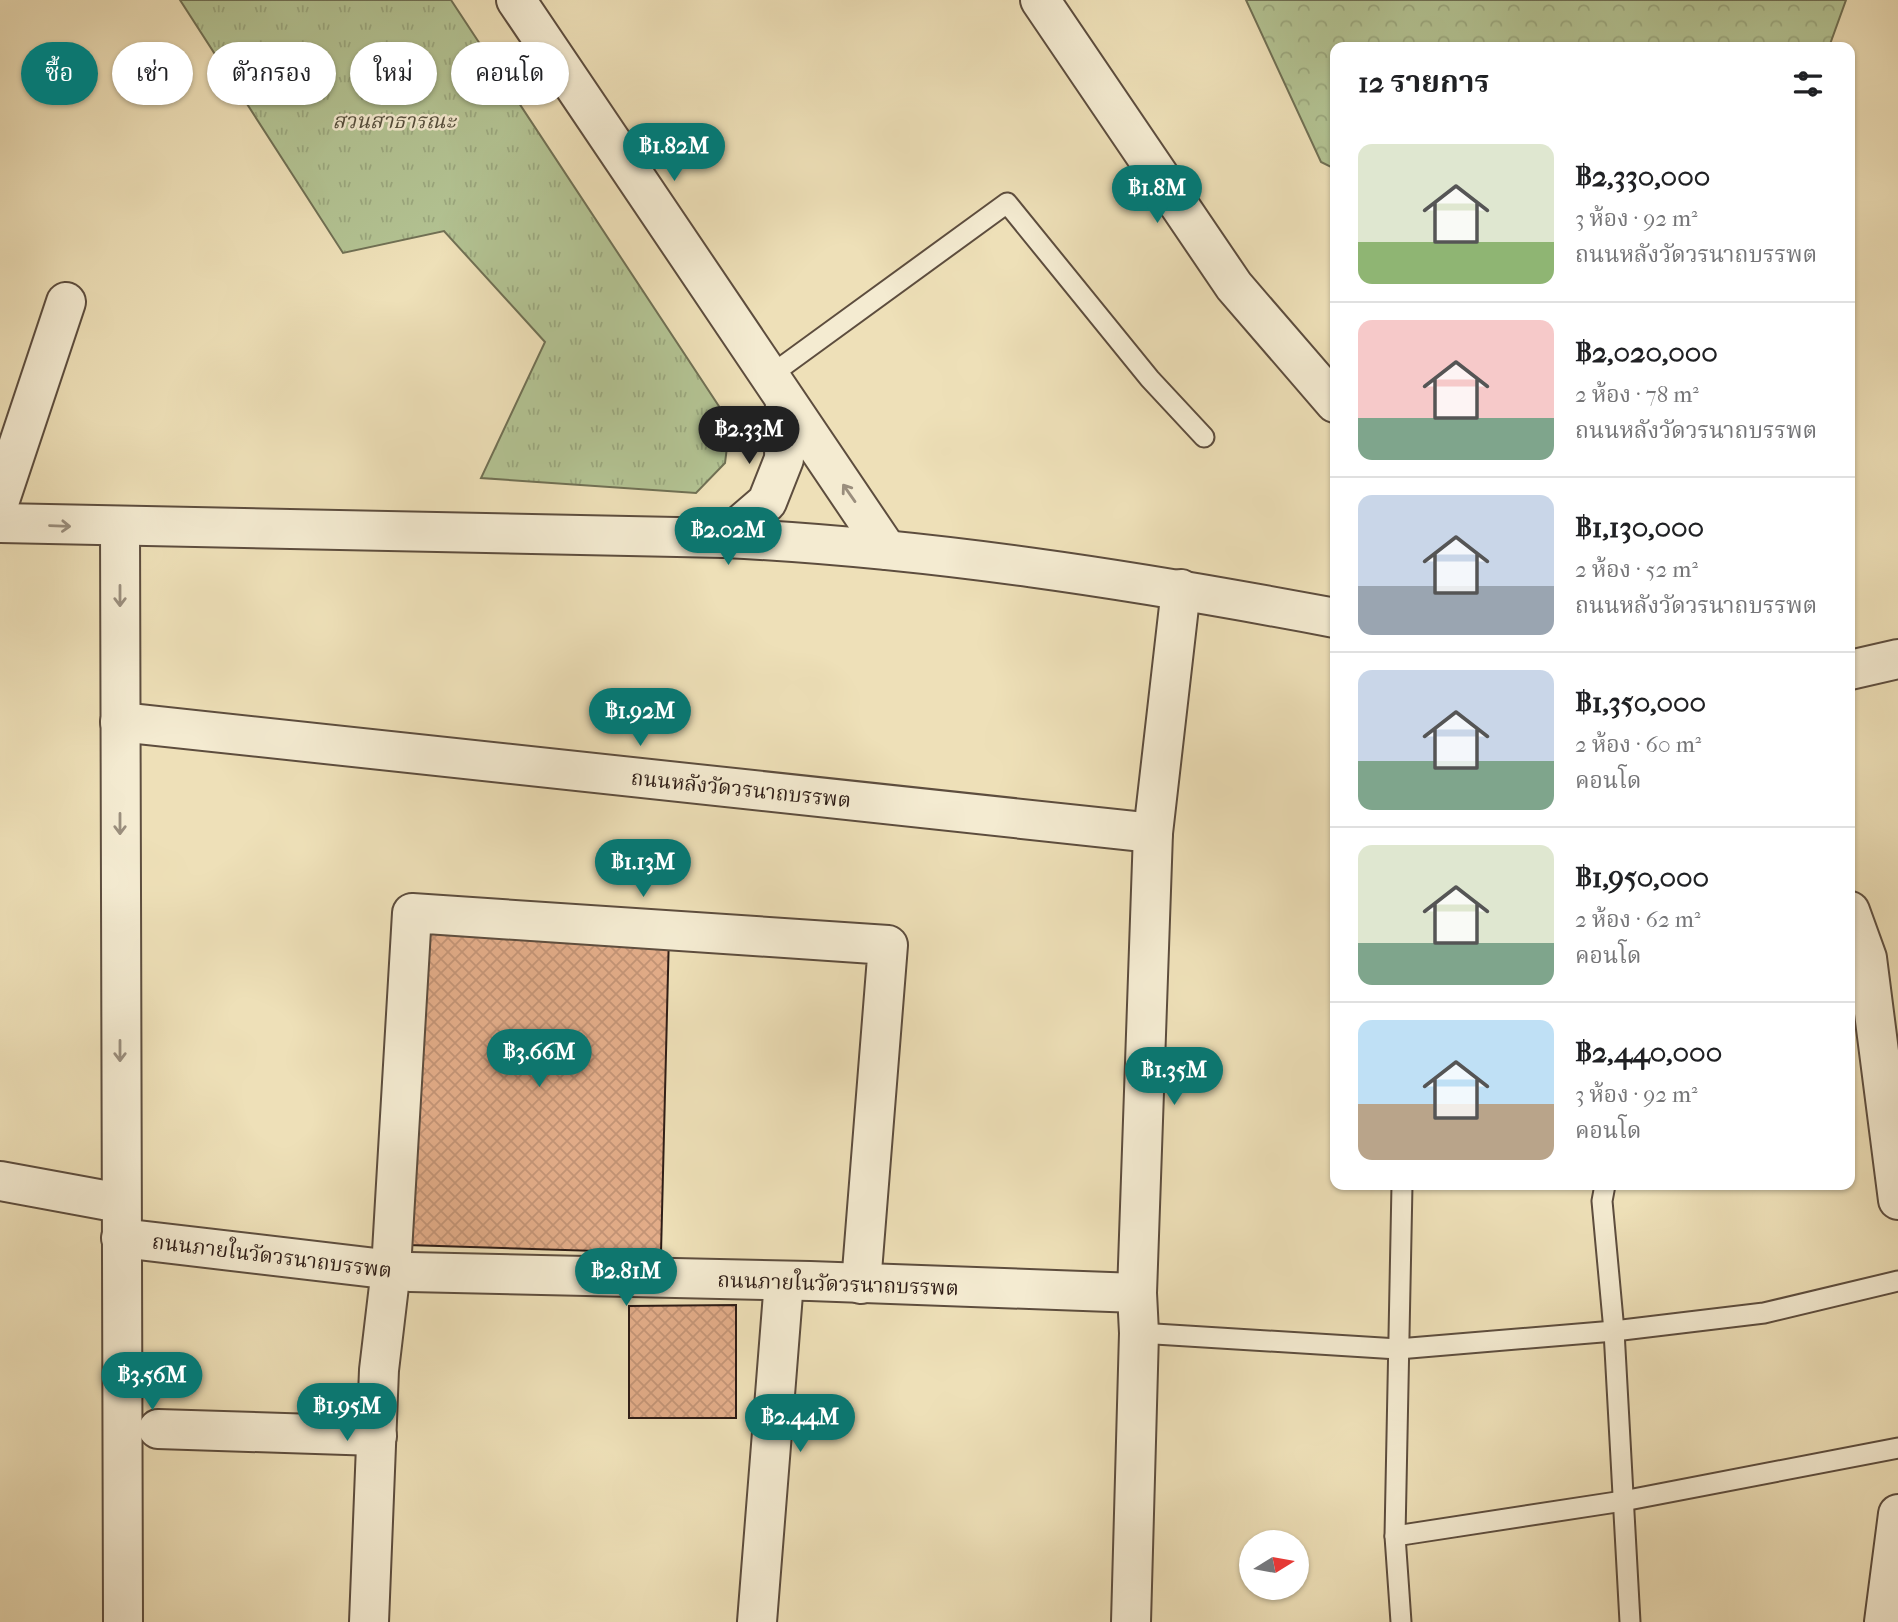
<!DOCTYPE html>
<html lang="th">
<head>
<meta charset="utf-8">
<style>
  :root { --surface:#fff; --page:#f2f2f2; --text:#202124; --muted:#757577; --line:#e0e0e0; --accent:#0f766e }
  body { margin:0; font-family:"IM FELL French Canon","Noto Serif Thai",serif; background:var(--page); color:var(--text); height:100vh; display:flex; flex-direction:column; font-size:26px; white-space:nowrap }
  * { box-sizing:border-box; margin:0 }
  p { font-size:23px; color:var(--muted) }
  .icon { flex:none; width:38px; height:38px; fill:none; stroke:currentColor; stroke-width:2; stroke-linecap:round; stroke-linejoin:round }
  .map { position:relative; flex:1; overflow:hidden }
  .panel { position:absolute; left:1330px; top:42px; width:525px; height:1148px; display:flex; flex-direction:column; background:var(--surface); border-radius:14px; box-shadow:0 2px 5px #0004 }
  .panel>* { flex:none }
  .banner { position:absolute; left:21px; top:42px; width:665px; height:63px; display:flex; gap:14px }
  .needle { width:46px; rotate:79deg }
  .tools { position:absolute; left:1239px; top:1530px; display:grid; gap:14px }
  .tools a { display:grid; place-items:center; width:70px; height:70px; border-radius:50%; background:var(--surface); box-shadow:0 2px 5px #0004; font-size:35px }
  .price { position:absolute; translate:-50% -60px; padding:0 16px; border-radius:24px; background:var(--accent); color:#fff; font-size:23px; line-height:46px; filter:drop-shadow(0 2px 4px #0008) }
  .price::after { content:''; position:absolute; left:50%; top:42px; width:21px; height:16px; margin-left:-10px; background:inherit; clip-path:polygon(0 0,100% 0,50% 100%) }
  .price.selected { background:#222; color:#fff }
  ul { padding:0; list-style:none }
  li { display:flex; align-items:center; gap:21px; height:175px; padding:0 28px }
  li+li { border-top:2px solid var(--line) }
  li span { display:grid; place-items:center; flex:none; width:196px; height:140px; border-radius:14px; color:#555 }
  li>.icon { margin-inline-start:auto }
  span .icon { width:84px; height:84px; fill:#fffc; stroke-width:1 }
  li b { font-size:30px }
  h2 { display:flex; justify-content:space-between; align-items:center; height:84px; padding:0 28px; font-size:30px }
  .pill { padding:0 24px; border-radius:32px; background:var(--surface); box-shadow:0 2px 5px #0004; font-size:24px; line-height:63px }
  .pill.selected { background:var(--accent); color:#fff }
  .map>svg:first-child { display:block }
  .grass { fill:url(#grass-tufts); stroke:#707054; stroke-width:2 }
  .forest { fill:url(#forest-crowns); stroke:#707054; stroke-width:2 }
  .building { fill:url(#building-cross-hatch); stroke:#2d1c16; stroke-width:2 }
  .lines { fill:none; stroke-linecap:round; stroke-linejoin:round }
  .service-casing { stroke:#5d4d3e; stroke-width:23 }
  .minor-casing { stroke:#5d4d3e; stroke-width:42 }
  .tertiary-casing { stroke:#5d4d3e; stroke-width:42 }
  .service { stroke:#f4ebd1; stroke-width:19 }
  .minor { stroke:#f4ebd1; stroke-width:38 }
  .tertiary { stroke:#f4ebd1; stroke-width:38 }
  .oneway { stroke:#9a8e7d }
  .labels { text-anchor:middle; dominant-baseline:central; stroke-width:5; stroke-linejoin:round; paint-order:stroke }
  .park-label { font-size:21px; font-style:italic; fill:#554e3c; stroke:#f4ebd1 }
  .street-label { font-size:21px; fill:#2d1c16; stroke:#f4ebd1 }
</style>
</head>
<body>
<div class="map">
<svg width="1898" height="1622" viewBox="0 0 1898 1622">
  <defs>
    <pattern id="grass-tufts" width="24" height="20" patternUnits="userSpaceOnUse" patternTransform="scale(1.75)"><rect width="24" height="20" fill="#b3c393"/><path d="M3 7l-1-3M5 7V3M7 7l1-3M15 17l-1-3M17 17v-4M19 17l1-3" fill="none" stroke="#9aa77e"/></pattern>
    <pattern id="forest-crowns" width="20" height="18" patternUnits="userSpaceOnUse" patternTransform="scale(1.75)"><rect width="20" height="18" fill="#b3c393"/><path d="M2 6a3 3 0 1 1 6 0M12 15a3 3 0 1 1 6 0" fill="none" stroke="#9aa77e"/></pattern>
    <pattern id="building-cross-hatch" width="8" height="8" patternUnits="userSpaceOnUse" patternTransform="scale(1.75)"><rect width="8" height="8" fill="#e3ad89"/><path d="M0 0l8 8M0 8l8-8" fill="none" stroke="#c39476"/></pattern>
  </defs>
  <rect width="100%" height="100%" fill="#eee0b8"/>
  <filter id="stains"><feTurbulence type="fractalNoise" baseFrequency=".00286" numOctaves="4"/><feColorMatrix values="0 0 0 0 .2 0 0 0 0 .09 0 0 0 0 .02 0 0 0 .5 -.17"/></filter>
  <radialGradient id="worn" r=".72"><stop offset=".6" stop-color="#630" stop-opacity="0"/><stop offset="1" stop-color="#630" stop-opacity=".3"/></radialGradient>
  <!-- grass -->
  <polygon class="grass" points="180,0 451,0 730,423 725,463 696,493 481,478 545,342 444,231 343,253"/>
  <!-- forest -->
  <polygon class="forest" points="1246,0 1846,0 1829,47 1335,47 1335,169 1321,162"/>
  <!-- building -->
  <g class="building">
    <polygon points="417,925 669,933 661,1253 408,1245"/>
    <polygon points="736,1305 736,1418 629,1418 629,1306"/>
  </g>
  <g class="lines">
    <!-- service casing -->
    <g class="service-casing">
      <g id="service">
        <polyline points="768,377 1007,203 1150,379 1204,437"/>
        <polyline points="1605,1185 1602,1201 1614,1331 1630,1622"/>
        <polyline points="1139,1333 1398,1349 1614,1331 1764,1313 1898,1281"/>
        <polyline points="1395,1536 1623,1501 1898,1448"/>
        <polyline points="1401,1622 1395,1536 1402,1185"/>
      </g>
    </g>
    <!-- minor casing -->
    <g class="minor-casing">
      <g id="minor">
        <polyline points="1040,0 1234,286 1335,403"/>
        <polyline points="0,500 66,302"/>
        <polyline points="120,722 1153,833"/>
        <polyline points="1850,911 1867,958 1898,1200"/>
        <polyline points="0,1181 120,1203"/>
        <polyline points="121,1238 410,1272 810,1281 1137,1293"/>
        <polyline points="158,1429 377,1436"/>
        <polyline points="369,1622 379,1370 391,1269 412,913 888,945 861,1284"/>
        <polyline points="757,1622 784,1281"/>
        <polyline points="1131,1622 1139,1333 1137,1293 1153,833 1181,589"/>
        <polyline points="1884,1622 1898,1514"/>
      </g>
    </g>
    <!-- tertiary casing -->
    <g class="tertiary-casing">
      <g id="tertiary">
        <polyline points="516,0 887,550"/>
        <path d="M0,523L725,538C930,548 1134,580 1335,618"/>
        <polyline points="120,528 123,1622"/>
        <polyline points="725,538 767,502 784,459 785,400"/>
        <polyline points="1850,670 1898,659"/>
      </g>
    </g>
    <!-- service -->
    <use href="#service" class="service"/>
    <!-- minor -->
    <use href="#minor" class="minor"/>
    <!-- tertiary -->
    <use href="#tertiary" class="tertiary"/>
  </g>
  <!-- one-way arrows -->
  <defs><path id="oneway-shaft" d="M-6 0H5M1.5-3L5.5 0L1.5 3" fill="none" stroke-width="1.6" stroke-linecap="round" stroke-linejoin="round" transform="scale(1.75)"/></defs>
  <g class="oneway">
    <use href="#oneway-shaft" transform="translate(849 493) rotate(-125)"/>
    <use href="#oneway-shaft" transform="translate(60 526) rotate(2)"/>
    <use href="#oneway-shaft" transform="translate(120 596) rotate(90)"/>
    <use href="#oneway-shaft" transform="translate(120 824) rotate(90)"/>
    <use href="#oneway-shaft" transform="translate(120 1051) rotate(90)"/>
  </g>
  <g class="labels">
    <!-- park labels -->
    <g class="park-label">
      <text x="394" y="121">สวนสาธารณะ</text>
    </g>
    <!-- street labels -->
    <g class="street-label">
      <text transform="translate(741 789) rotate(6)">ถนนหลังวัดวรนาถบรรพต</text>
      <text transform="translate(272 1256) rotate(7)">ถนนภายในวัดวรนาถบรรพต</text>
      <text transform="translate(838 1284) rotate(2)">ถนนภายในวัดวรนาถบรรพต</text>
    </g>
  </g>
  <rect width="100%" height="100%" filter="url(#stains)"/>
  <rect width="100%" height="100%" fill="url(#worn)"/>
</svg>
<div class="tools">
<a><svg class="needle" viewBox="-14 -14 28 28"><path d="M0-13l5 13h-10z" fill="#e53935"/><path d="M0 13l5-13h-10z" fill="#757577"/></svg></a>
</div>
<b class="price" style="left:674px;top:183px">฿1.82M</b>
<b class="price" style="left:1157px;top:225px">฿1.8M</b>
<b class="price selected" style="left:749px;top:466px">฿2.33M</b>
<b class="price" style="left:728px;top:567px">฿2.02M</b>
<b class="price" style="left:640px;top:748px">฿1.92M</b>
<b class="price" style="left:643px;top:899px">฿1.13M</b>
<b class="price" style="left:539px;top:1089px">฿3.66M</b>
<b class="price" style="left:1174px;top:1107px">฿1.35M</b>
<b class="price" style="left:626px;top:1308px">฿2.81M</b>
<b class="price" style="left:152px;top:1412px">฿3.56M</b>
<b class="price" style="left:347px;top:1443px">฿1.95M</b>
<b class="price" style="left:800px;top:1454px">฿2.44M</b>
<div class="banner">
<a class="pill selected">ซื้อ</a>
<a class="pill">เช่า</a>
<a class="pill">ตัวกรอง</a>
<a class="pill">ใหม่</a>
<a class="pill">คอนโด</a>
</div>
<section class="panel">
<h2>12 รายการ<svg class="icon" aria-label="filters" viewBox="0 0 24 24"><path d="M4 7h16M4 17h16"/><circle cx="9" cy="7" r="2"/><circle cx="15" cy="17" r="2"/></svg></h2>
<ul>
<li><span style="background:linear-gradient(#dfe7d0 70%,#8fb573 0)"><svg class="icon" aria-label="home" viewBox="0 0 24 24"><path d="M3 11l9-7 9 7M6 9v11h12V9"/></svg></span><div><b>฿2,330,000</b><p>3 ห้อง · 92 m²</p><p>ถนนหลังวัดวรนาถบรรพต</p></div></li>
<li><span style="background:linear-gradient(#f6c9c9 70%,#7fa58c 0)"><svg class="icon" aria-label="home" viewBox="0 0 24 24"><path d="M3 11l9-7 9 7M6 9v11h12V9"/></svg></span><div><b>฿2,020,000</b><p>2 ห้อง · 78 m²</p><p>ถนนหลังวัดวรนาถบรรพต</p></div></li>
<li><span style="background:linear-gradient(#c9d6e8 65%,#9aa5b1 0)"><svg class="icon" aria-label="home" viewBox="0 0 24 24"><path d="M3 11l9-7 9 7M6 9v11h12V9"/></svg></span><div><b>฿1,130,000</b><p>2 ห้อง · 52 m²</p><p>ถนนหลังวัดวรนาถบรรพต</p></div></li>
<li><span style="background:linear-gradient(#c9d6e8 65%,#7fa58c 0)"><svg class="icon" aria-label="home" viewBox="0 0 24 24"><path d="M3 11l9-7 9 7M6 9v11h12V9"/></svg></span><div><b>฿1,350,000</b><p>2 ห้อง · 60 m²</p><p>คอนโด</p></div></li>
<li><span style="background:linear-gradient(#dfe7d0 70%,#7fa58c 0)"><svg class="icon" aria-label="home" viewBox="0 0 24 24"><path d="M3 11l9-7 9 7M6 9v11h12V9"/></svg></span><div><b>฿1,950,000</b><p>2 ห้อง · 62 m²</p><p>คอนโด</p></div></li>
<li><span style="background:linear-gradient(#bfe0f5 60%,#b9a48a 0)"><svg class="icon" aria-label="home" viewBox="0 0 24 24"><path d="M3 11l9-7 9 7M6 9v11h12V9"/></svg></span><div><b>฿2,440,000</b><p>3 ห้อง · 92 m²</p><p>คอนโด</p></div></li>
</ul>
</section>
</div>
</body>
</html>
